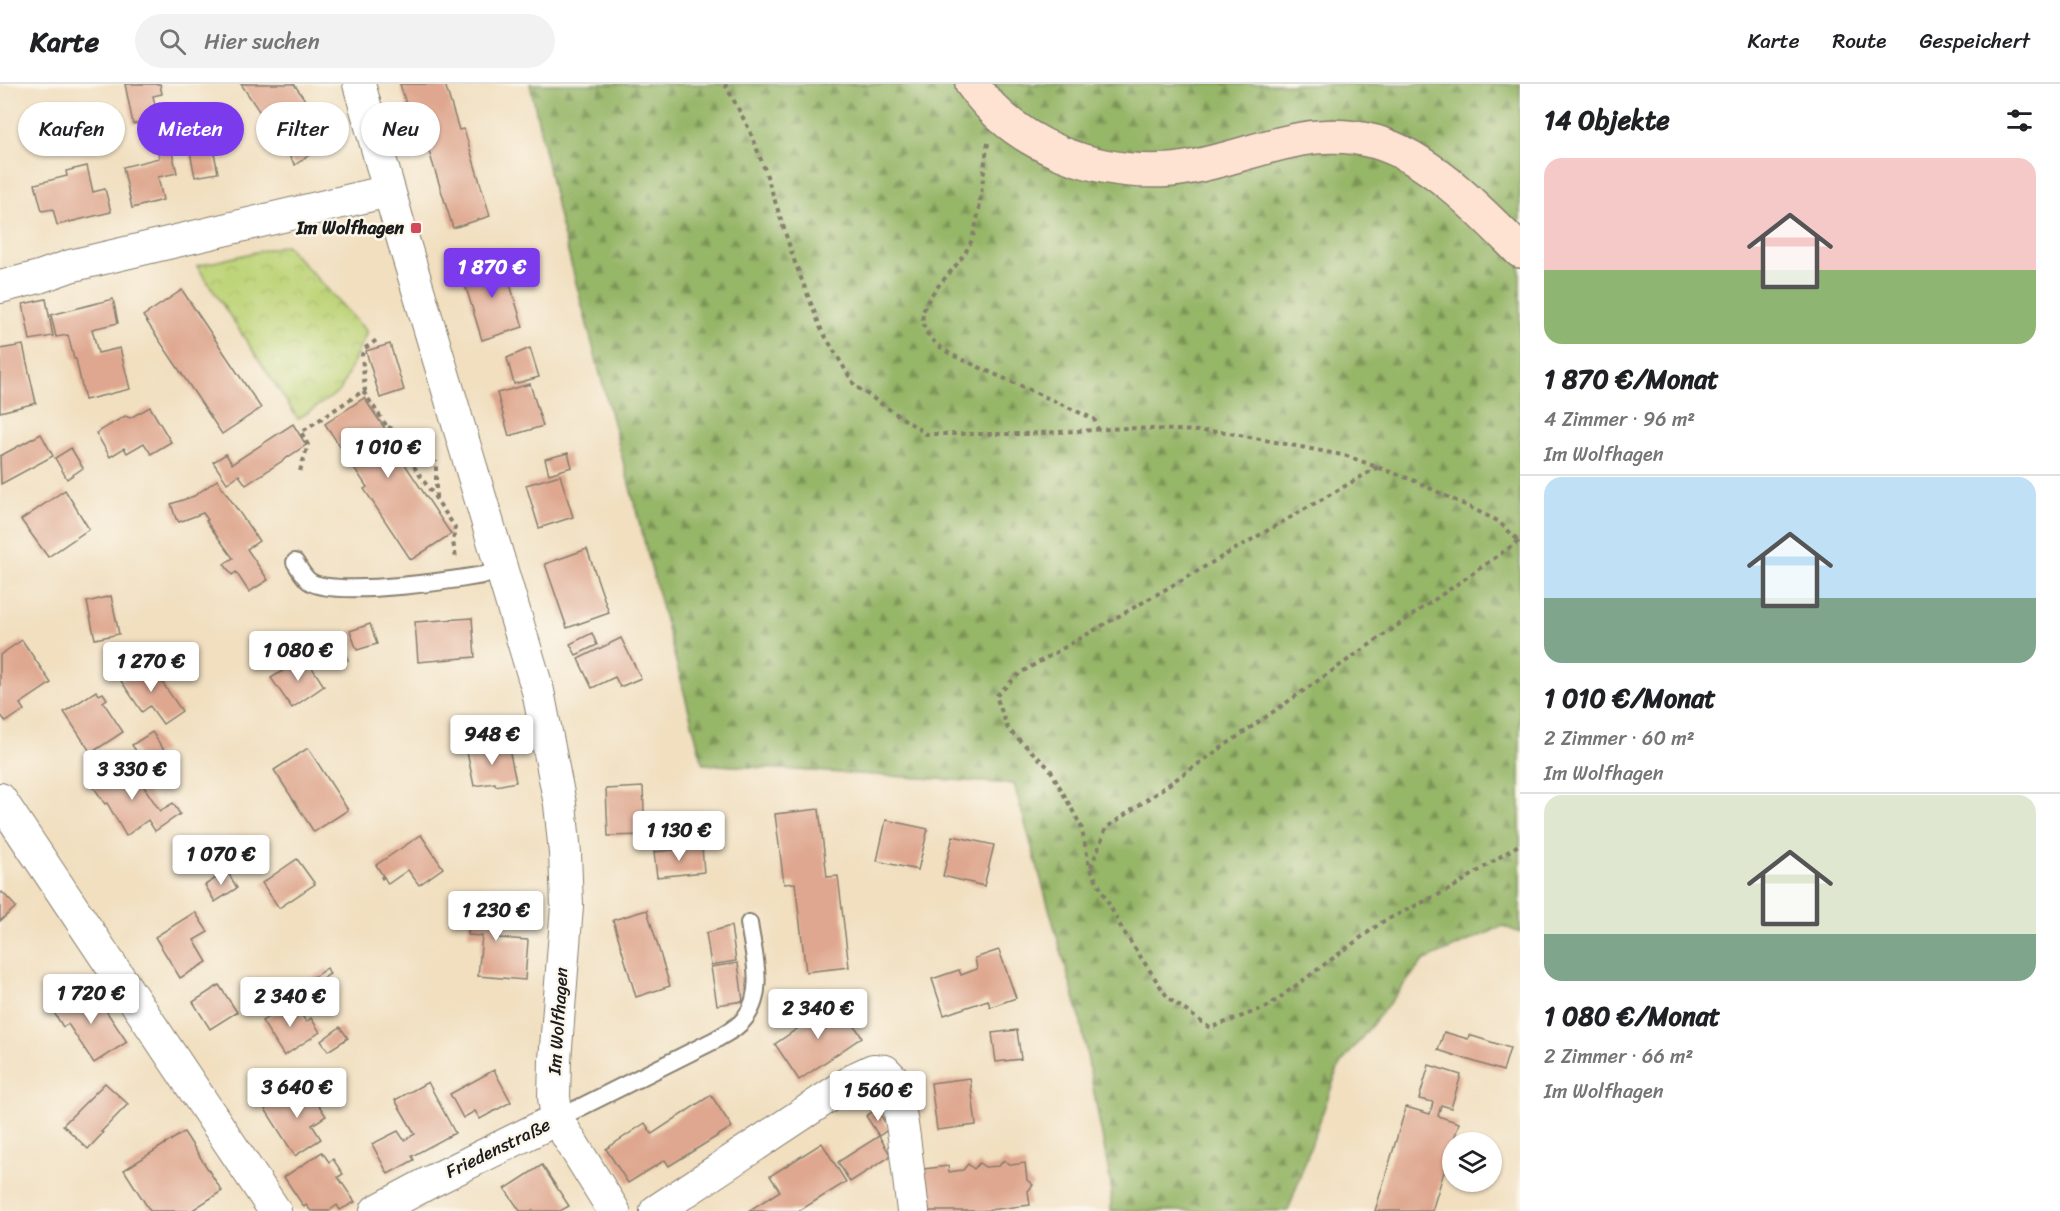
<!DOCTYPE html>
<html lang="de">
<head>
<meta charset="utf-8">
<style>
  :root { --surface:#fff; --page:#f2f2f2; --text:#202124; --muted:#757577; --line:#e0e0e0; --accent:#7c3aed }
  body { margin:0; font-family:Sriracha,sans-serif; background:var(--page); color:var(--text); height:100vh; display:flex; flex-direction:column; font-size:22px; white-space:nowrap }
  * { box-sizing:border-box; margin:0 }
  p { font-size:20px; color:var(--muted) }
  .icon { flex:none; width:33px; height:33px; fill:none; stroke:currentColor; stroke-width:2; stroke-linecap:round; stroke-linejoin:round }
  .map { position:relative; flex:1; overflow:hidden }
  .panel { display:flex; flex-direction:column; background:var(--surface); width:540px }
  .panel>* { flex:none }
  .top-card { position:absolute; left:18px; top:18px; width:570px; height:54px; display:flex; gap:12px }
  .buttons { position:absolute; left:1442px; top:1048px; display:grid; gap:12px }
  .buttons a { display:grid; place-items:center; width:60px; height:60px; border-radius:50%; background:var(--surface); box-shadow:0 2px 4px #0004; font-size:30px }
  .price { position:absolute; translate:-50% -51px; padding:0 14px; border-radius:6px; background:#fff; color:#222; font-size:20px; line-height:39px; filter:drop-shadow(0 2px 3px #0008) }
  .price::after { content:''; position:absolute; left:50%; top:36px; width:18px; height:14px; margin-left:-9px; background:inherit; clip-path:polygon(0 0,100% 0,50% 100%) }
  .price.active { background:var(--accent); color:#fff }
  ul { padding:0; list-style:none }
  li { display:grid; align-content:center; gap:12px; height:318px; padding:0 24px }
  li+li { border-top:2px solid var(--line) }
  li span { display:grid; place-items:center; height:186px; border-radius:18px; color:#555 }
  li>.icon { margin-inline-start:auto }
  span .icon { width:108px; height:108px; fill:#fffc; stroke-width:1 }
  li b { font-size:26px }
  h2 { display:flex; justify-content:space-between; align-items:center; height:72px; padding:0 24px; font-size:26px }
  .tag { padding:0 21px; border-radius:27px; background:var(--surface); box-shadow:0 2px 4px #0004; font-size:21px; line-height:54px }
  .tag.active { background:var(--accent); color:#fff }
  header { display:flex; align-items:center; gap:36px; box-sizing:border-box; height:84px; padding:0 30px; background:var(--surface); border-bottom:2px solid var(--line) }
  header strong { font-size:28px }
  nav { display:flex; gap:33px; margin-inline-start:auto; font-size:21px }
  .search { width:420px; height:54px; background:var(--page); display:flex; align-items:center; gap:15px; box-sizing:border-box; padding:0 21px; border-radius:33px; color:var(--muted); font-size:22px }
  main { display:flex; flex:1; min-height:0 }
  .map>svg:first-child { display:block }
  .forest { fill:url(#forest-firs); stroke:#596942; stroke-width:1.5 }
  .park { fill:url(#park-crowns); stroke:#6d784a; stroke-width:1.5 }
  .building { fill:#dfa78f }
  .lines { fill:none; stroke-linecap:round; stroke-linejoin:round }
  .lane-casing { stroke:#867e6e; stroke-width:20 }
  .street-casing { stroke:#867e6e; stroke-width:34 }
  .secondary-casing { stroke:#867e6e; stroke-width:36 }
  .path { stroke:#867e6e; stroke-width:4; stroke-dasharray:4.5 4.5; stroke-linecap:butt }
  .lane { stroke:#fff; stroke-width:16 }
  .street { stroke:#fff; stroke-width:32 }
  .secondary { stroke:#fee3d2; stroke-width:33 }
  .poi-dot { fill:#d1495b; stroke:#fbf7ec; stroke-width:2 }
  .labels { text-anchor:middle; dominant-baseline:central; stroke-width:5; stroke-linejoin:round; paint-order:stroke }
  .poi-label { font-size:18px; font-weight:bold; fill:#1c1c1c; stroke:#fbf7ec; text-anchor:end }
  .street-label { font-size:18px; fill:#1c1c1c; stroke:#fbf7ec }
</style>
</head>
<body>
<header>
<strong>Karte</strong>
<div class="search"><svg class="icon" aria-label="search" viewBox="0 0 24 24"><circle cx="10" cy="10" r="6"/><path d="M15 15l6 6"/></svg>Hier suchen</div>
<nav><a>Karte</a><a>Route</a><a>Gespeichert</a></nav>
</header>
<main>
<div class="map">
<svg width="1520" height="1127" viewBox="0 0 1520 1127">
  <defs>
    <pattern id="forest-firs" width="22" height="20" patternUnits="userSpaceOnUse" patternTransform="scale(1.5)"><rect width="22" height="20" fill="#96b668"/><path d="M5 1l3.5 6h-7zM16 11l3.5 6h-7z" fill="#7a9355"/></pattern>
    <pattern id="park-crowns" width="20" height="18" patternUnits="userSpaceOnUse" patternTransform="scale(1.5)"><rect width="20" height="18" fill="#bed478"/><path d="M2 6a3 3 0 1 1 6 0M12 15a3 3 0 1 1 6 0" fill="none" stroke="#a3b567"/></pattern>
  </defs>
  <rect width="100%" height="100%" fill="#fbf7ec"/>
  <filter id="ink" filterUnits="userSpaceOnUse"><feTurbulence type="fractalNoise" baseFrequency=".0167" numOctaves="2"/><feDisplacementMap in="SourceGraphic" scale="12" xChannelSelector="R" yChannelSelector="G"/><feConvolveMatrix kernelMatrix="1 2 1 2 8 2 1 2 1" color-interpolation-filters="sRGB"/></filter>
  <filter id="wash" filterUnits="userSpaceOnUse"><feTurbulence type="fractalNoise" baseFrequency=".008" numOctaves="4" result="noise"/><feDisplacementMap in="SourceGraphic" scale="24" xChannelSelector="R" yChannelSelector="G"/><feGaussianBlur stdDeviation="1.35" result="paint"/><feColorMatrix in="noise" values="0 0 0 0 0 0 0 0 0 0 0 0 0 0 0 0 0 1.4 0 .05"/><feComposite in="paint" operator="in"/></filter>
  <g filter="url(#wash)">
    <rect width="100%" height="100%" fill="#f1dfc0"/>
    <!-- forest -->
    <polygon class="forest" points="530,0 1520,0 1520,849 1503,842 1423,877 1339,982 1288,1127 1111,1127 1111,1100 1080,934 1014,700 703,680 560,138"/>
    <!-- park -->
    <polygon class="park" points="286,161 367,248 340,307 298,335 197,182"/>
    <g id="blocks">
      <!-- building -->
      <g class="building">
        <polygon points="125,0 160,0 162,10 153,12 158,35 133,40"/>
        <polygon points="241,0 294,0 332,55 295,81"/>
        <polygon points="400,0 445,0 459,46 464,45 490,132 453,144 426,58 418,60"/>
        <polygon points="206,28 218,89 195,93 183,33"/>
        <polygon points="171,64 177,89 158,93 163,116 132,124 123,83 159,74 158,67"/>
        <polygon points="87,82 93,108 105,105 111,128 57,141 53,125 42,127 35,100 67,92 66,87"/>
        <polygon points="502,174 523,243 482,256 461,187"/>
        <polygon points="182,206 261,324 222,350 143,232"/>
        <polygon points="46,215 53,252 30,256 23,220"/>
        <polygon points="113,215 118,239 92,245 98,269 120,264 130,305 85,316 76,275 74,275 68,251 56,253 51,231"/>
        <polygon points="390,260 404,306 380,314 366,267"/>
        <polygon points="23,261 36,319 0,328 0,265"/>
        <polygon points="530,264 539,293 514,300 507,274"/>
        <polygon points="530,300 543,342 509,352 497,309"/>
        <polygon points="364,314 407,377 404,379 451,450 411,476 364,405 367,403 325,340"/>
        <polygon points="150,323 171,358 151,370 144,359 127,369 124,364 110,373 96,349 125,332 130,334"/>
        <polygon points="293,340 306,361 246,401 239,391 227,399 213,378 226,370 232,380"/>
        <polygon points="41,350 53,372 1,400 0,372"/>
        <polygon points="71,364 83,384 67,395 55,374"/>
        <polygon points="568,369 572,383 549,390 545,375"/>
        <polygon points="560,391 573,433 539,444 526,401"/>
        <polygon points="217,396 259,457 247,465 268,496 249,508 236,488 232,491 224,480 233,474 206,437 208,436 203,429 179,438 177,435 176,435 171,420 194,412"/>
        <polygon points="65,406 89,445 48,473 21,436"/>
        <polygon points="587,465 609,529 567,544 545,480"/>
        <polygon points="111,512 119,550 95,555 87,518"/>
        <polygon points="472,534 475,573 418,578 415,538"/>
        <polygon points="370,540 377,560 357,566 350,547"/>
        <polygon points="592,549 597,561 576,571 570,560"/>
        <polygon points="339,551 348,576 334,582 325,556"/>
        <polygon points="621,554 641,594 620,603 615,593 592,604 578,575"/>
        <polygon points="22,556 51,599 20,620 24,626 6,638 0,630 0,571"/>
        <polygon points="305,573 324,602 292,624 271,594"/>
        <polygon points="148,578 182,627 163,640 150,622 142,628 121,597"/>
        <polygon points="96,607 99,611 103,609 107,615 103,618 123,648 91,669 64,628"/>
        <polygon points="152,648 164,666 144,679 132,661"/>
        <polygon points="508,660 516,698 496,702 495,699 474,702 467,668"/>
        <polygon points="308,664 348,726 314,748 274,686"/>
        <polygon points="128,679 160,727 173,719 180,730 155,747 148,736 126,752 107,719 105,720 93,702"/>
        <polygon points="643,703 645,751 608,752 606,705"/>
        <polygon points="819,725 827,793 838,792 849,883 806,888 795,799 784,800 775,730"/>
        <polygon points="886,736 928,745 918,786 877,777"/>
        <polygon points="421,751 443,784 419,801 408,786 388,800 384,793 382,795 381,793 383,792 376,781"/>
        <polygon points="953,752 994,761 984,802 943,792"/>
        <polygon points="702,763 704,788 657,793 654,768"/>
        <polygon points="297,775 315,800 279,824 262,799"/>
        <polygon points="227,787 237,804 215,818 205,801"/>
        <polygon points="2,808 16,823 0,837 0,810"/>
        <polygon points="471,813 502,816 499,854 528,856 525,896 478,892 482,852 468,851"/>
        <polygon points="647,826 670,902 636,913 613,836"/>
        <polygon points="195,828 208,848 194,856 207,878 180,894 155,853"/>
        <polygon points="731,842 736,877 711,881 706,849"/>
        <polygon points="999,866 1016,914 990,923 988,916 944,931 932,895 959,886 961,891 977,885 975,874"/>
        <polygon points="738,879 743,917 717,921 711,883"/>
        <polygon points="327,884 330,890 317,898 321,905 300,918 294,906"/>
        <polygon points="219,901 237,928 210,945 193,918"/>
        <polygon points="90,903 127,958 94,979 68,940 63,943 53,927"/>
        <polygon points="293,917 306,938 311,934 320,948 284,972 262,937"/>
        <polygon points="838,917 862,953 799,996 775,960"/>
        <polygon points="340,943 348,954 328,967 321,957"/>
        <polygon points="1017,946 1021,975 996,978 992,949"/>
        <polygon points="1444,948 1468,955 1469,951 1510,964 1503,987 1438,966"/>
        <polygon points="1429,981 1461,991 1451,1024 1441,1021 1438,1032 1459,1039 1432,1127 1375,1127 1406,1023 1430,1030 1433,1018 1419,1015"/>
        <polygon points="494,986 511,1018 480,1035 475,1027 463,1034 450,1010"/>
        <polygon points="970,994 976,1041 937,1046 931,999"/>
        <polygon points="428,998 455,1049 412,1072 414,1076 388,1090 372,1060 398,1047 404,1056 415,1050 395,1016"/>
        <polygon points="105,999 128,1020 101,1048 103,1049 88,1065 63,1041"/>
        <polygon points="304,999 326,1032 312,1041 321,1055 295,1072 265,1025"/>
        <polygon points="711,1011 732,1043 669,1082 665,1076 628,1099 606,1065 645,1039 652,1050"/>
        <polygon points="877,1025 889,1045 879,1052 866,1032"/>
        <polygon points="184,1048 222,1107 191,1127 150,1127 124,1086"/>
        <polygon points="879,1052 891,1072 850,1098 838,1078"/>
        <polygon points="822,1059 846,1098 799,1127 748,1127 780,1107 770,1092"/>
        <polygon points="322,1068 329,1078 333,1075 343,1090 338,1093 355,1118 340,1126 337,1121 329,1127 311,1127 306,1121 304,1123 284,1093"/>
        <polygon points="1004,1076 1011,1081 1025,1079 1027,1096 1033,1101 1028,1107 1030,1121 981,1127 929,1127 924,1085 948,1082 949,1088 963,1086 968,1080 974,1085 979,1079 985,1083 999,1082"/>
        <polygon points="542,1081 569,1122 560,1127 520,1127 505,1105"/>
      </g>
    </g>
  </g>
  <g filter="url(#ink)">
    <use href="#blocks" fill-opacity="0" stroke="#867e6e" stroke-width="1.5"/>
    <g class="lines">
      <!-- lane casing -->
      <g class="lane-casing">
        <g id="lane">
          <path d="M295,478C299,484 303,492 309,497C333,515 470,495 503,487"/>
          <path d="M557,1035L715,956C726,949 738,944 745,934C766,907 753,869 749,839"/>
        </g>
      </g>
      <!-- street casing -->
      <g class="street-casing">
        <g id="street">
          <polyline points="359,0 404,159 538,607 560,720 565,769 567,822 555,976 554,1013 557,1035 614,1127"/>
          <polyline points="0,203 39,193 70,182 389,107"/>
          <polyline points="0,715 275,1127"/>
          <polyline points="376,1127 432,1097 557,1035"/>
          <polyline points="656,1127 858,993 873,986 885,987 895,997 904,1053 913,1127"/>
        </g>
      </g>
      <!-- secondary casing -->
      <g class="secondary-casing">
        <path id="secondary" d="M972,0C1016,63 1097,92 1172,86C1188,85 1205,80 1221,76C1274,62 1320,42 1376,58C1431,74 1481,128 1520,167"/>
      </g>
      <!-- path -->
      <g class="path">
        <polyline points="725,0 749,45 765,86 794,176 821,245 855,302 926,350 1023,350 1128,344 1224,348 1347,372 1415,397 1498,437 1520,458"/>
        <path d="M988,59C982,90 982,125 972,155C957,198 882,228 952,271L1094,335L1098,345"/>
        <polyline points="363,307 365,306 362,271 364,265 378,255"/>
        <polyline points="388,343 434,362"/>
        <polyline points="1378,383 1020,589 996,612 1008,645 1050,685 1081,742 1090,784 1122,845 1168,914 1210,944 1267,923 1382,838 1452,804 1520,760"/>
        <polyline points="300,387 308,361 301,348 363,307 455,443 453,458 456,474"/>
        <polyline points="436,414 436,377"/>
        <polyline points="1091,783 1106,744 1519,457"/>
      </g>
      <!-- lane -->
      <use href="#lane" class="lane"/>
      <!-- street -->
      <use href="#street" class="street"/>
      <!-- secondary -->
      <use href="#secondary" class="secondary"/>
    </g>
  </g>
  <!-- markers -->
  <rect class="poi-dot" x="410" y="138" width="12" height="12" rx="3"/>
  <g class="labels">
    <!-- poi labels -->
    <g class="poi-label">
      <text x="404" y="144">Im Wolfhagen</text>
    </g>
    <!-- street labels -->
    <g class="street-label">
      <text transform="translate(558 937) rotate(-86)">Im Wolfhagen</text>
      <text transform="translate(498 1064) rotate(-26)">Friedenstraße</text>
    </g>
  </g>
</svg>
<div class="buttons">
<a><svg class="icon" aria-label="layers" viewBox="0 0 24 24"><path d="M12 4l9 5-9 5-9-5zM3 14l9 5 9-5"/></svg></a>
</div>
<b class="price active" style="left:492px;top:215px">1 870 €</b>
<b class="price" style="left:388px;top:395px">1 010 €</b>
<b class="price" style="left:298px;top:598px">1 080 €</b>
<b class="price" style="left:151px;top:609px">1 270 €</b>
<b class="price" style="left:492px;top:682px">948 €</b>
<b class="price" style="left:132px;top:717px">3 330 €</b>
<b class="price" style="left:679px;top:778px">1 130 €</b>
<b class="price" style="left:221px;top:802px">1 070 €</b>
<b class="price" style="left:496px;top:858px">1 230 €</b>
<b class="price" style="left:91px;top:941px">1 720 €</b>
<b class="price" style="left:290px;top:944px">2 340 €</b>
<b class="price" style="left:818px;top:956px">2 340 €</b>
<b class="price" style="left:297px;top:1035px">3 640 €</b>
<b class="price" style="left:878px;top:1038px">1 560 €</b>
<div class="top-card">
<a class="tag">Kaufen</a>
<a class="tag active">Mieten</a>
<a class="tag">Filter</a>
<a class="tag">Neu</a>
</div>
</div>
<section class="panel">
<h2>14 Objekte<svg class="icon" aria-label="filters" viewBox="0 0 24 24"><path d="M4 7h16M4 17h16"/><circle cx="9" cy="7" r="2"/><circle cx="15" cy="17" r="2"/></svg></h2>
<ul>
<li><span style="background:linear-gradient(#f6c9c9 60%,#8fb573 0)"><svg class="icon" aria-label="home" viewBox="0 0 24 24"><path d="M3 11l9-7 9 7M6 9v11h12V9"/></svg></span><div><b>1 870 €/Monat</b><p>4 Zimmer · 96 m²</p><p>Im Wolfhagen</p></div></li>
<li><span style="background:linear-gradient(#bfe0f5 65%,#7fa58c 0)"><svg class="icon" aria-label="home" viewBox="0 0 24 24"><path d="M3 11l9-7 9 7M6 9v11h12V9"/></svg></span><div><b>1 010 €/Monat</b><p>2 Zimmer · 60 m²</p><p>Im Wolfhagen</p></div></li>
<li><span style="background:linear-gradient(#dfe7d0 75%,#7fa58c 0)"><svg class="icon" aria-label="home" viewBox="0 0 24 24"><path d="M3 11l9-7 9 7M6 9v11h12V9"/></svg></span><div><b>1 080 €/Monat</b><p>2 Zimmer · 66 m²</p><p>Im Wolfhagen</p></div></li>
</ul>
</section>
</main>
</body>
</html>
